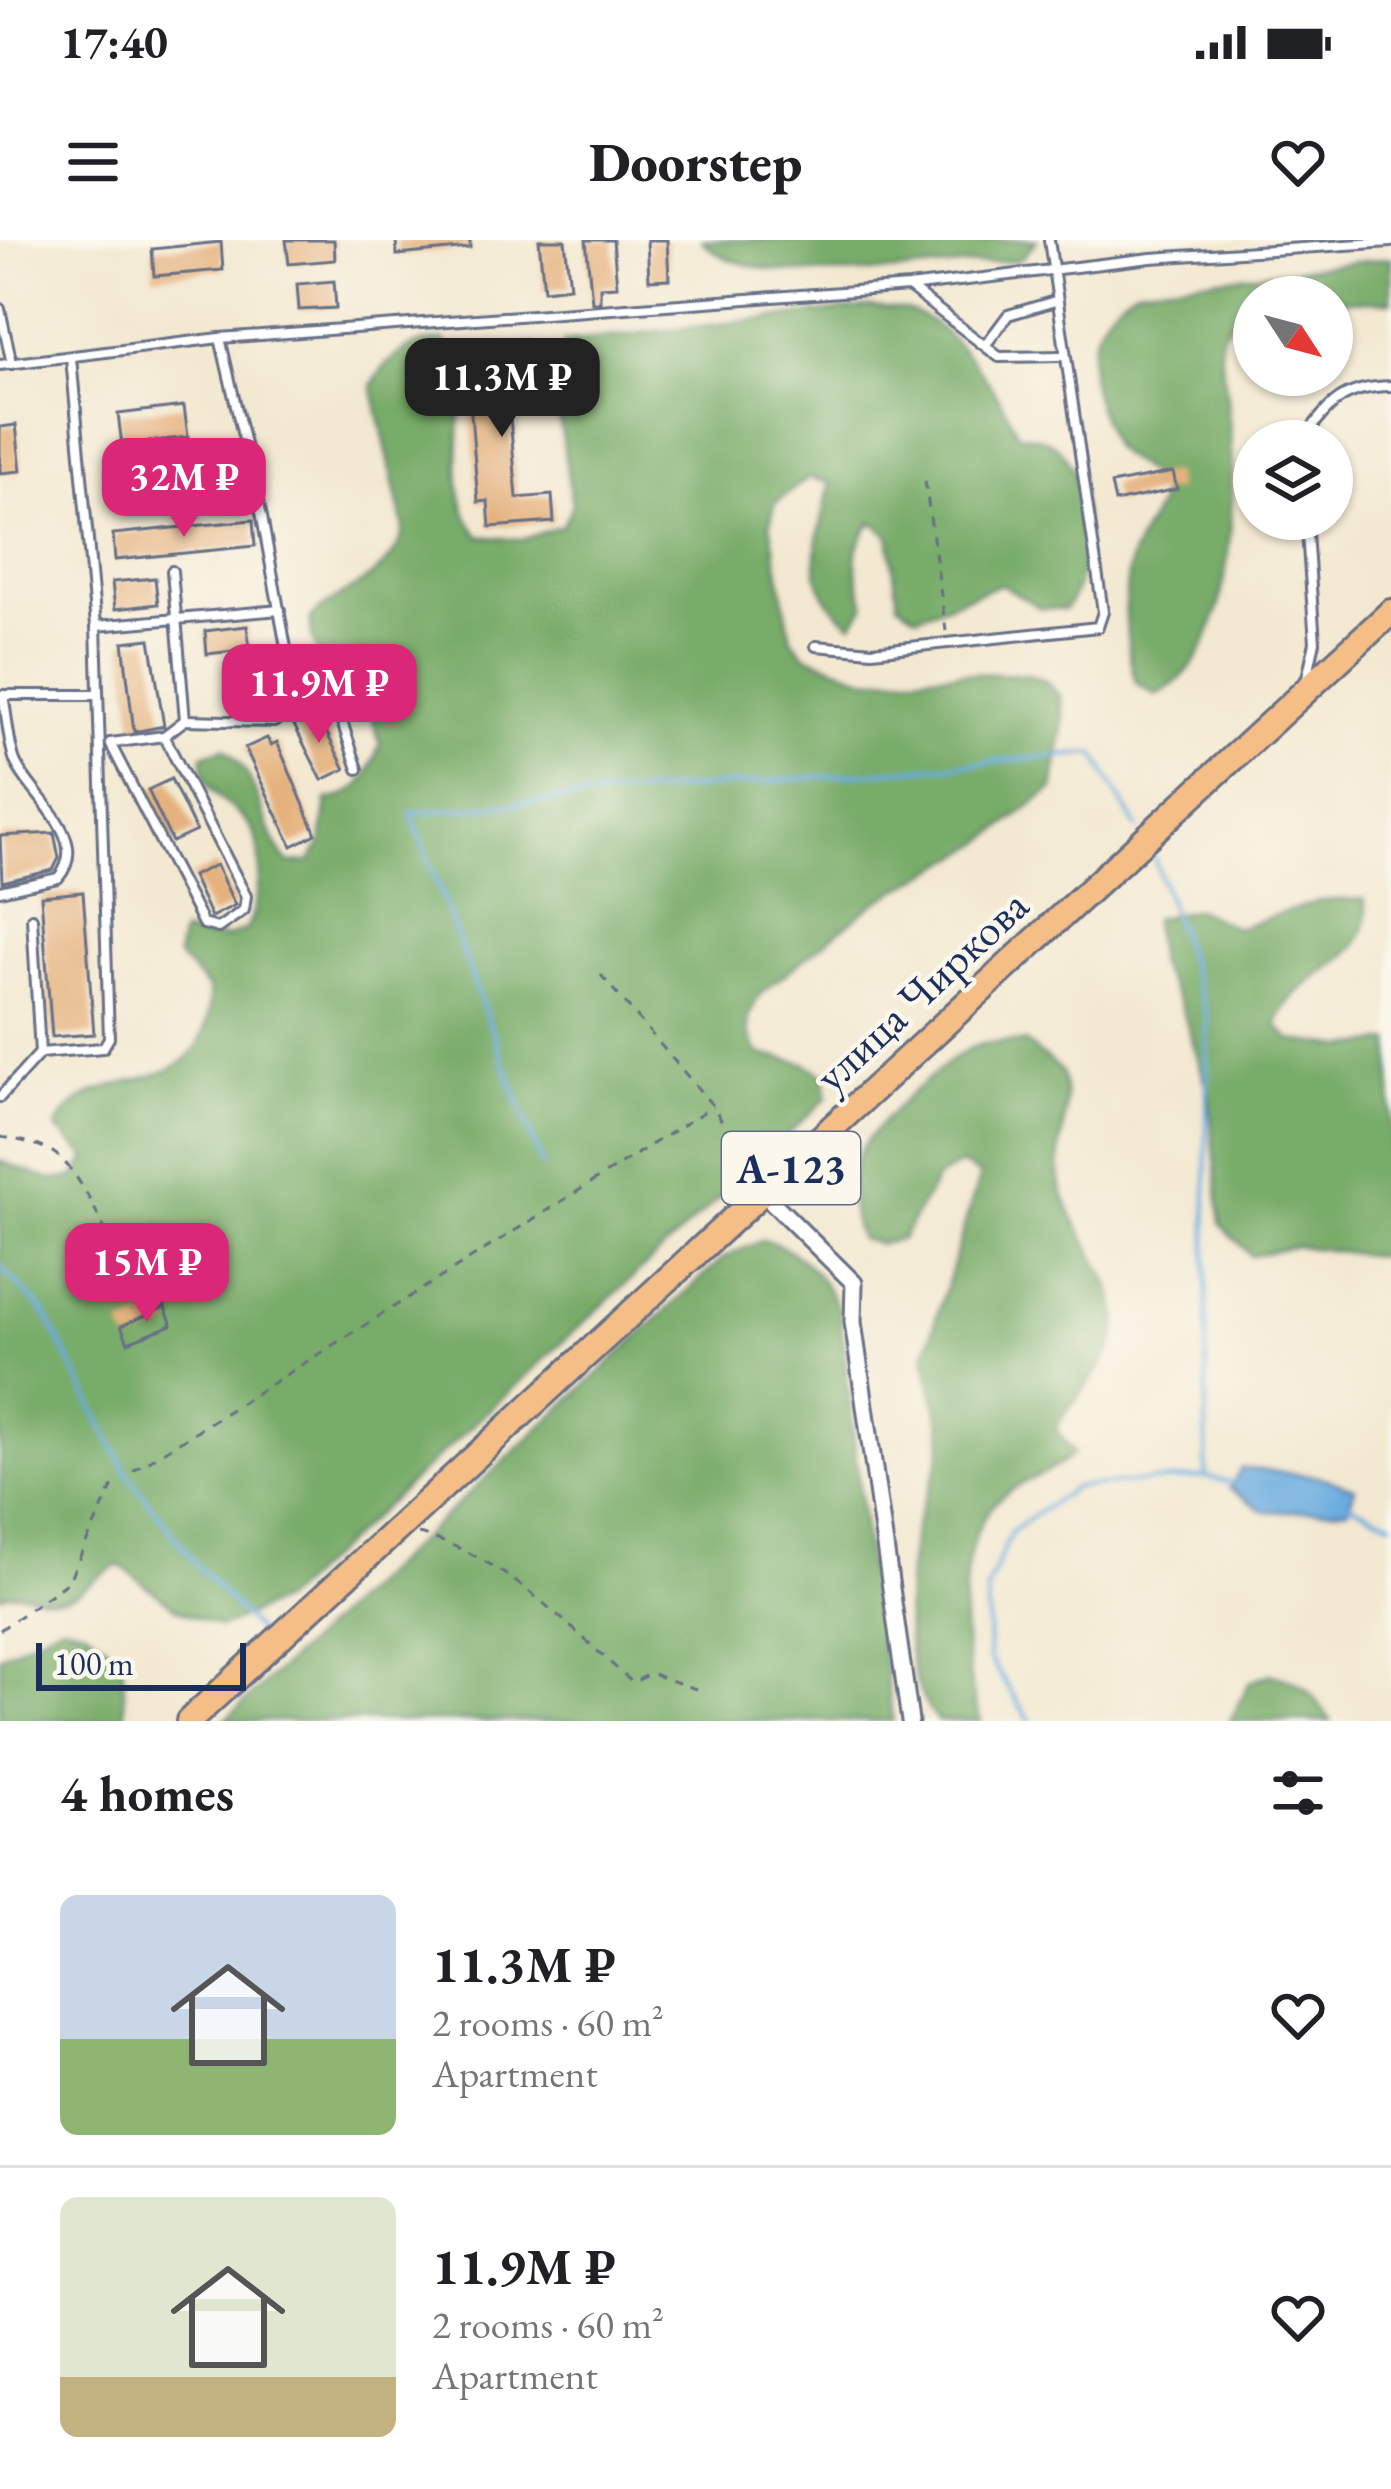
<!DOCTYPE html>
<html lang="en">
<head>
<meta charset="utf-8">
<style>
  :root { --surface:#fff; --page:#f6f6f6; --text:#202124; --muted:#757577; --line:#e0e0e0; --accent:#db2777 }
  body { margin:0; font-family:"EB Garamond",serif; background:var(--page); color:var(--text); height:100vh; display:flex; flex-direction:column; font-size:45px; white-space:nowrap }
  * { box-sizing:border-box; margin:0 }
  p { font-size:39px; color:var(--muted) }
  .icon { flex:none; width:66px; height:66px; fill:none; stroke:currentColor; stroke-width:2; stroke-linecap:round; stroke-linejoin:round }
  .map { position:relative; height:1481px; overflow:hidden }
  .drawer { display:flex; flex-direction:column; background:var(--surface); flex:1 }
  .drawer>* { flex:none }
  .needle { width:78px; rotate:126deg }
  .controls { position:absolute; left:1233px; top:36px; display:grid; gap:24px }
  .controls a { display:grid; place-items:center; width:120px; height:120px; border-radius:50%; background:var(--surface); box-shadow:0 3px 9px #0004; font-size:60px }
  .scale { position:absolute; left:36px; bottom:30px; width:210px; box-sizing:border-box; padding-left:12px; border:6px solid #1b2f5e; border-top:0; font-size:33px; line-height:42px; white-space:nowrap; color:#1b2f5e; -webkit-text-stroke:9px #fbf7ec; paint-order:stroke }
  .price { position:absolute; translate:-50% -102px; padding:0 27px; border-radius:24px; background:var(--accent); color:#fff; font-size:39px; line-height:78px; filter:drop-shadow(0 3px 6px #0008) }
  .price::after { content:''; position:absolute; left:50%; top:72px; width:36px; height:27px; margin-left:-18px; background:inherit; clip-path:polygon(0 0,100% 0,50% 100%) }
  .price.current { background:#222; color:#fff }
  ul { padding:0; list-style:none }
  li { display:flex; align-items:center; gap:36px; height:300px; padding:0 60px }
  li+li { border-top:3px solid var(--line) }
  li span { display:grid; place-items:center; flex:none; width:336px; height:240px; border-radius:18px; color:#555 }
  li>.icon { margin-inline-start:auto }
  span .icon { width:144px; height:144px; fill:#fffc; stroke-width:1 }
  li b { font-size:51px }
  h2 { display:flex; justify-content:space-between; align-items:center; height:144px; padding:0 60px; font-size:51px }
  .status { display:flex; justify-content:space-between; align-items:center; height:84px; padding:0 60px; background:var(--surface); direction:ltr }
  .status svg { height:33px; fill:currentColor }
  header { display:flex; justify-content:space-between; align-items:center; height:156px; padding:0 60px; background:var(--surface); font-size:54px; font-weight:800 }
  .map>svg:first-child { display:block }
  .forest { fill:#78ac69; stroke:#4a6e64; stroke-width:3 }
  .water { fill:#6aacdf; stroke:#426e9e; stroke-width:3 }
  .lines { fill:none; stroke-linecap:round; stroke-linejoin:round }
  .stream { stroke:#6aacdf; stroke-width:4.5 }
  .building { fill:#e5b27f }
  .service-casing { stroke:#677086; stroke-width:14 }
  .minor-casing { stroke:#677086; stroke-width:21 }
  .primary-casing { stroke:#677086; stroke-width:30 }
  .path { stroke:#677086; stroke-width:3; stroke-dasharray:9 9; stroke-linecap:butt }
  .service { stroke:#fff; stroke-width:8 }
  .minor { stroke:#fff; stroke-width:15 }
  .primary { stroke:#f6be87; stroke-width:24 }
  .labels { text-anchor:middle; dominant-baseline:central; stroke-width:9; stroke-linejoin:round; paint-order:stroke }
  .shield { fill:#fbf7ec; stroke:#5e6b89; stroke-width:3 }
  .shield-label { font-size:42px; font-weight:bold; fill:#1b2f5e }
  .street-label { font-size:45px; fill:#1b2f5e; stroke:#fbf7ec }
</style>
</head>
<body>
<div class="status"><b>17:40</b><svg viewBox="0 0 49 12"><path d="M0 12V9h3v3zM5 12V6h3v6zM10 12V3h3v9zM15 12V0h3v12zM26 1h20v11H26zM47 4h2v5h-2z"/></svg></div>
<header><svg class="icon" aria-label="menu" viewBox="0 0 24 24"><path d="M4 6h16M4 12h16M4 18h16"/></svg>Doorstep<svg class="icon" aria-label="heart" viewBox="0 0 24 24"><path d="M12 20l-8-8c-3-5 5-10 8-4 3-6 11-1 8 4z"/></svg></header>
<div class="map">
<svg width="1391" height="1481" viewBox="0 0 1391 1481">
  <rect width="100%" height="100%" fill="#fbf7ec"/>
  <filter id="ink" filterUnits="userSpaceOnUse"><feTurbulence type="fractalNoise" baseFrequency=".00833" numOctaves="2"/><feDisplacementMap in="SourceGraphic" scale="24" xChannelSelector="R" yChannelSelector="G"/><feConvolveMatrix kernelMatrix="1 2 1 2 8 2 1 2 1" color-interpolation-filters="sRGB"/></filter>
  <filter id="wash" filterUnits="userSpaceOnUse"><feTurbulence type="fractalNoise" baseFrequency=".004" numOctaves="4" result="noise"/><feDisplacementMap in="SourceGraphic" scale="48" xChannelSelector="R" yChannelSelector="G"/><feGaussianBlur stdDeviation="2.7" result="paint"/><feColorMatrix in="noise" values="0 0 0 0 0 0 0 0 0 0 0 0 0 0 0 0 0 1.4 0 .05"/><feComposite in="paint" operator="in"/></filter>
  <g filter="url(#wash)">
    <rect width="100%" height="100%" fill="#f3e8d0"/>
    <!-- forest -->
    <g class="forest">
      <path d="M702,0H1037L1020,20C951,25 746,57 702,0Z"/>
      <path d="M1391,18V62L1254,57V66L1235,77L1221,96C1219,114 1222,125 1225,142C1236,225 1245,415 1156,455L1136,443C1125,409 1121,345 1134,311C1142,289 1157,275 1163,251C1150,227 1130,226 1114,208C1109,202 1106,188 1103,181C1082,129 1085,78 1137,48Z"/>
      <path d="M870,67C885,69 903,68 917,74C957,92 1001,155 1018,194C1033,196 1050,198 1061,211C1090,246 1094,334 1065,369L1040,368L1001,344L917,376L898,363L889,295L872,282C848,311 856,331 865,365L852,384C796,342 819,302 830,243L809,237L775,263L770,284L791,398L805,415L867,439L958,433L1028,435L1047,442L1061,458L1064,481L1053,549L979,605L874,663L760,754C745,778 743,791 759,814L804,823L825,835L827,858L284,1359L221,1387L178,1370L120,1325C98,1332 82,1357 59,1358C37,1360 22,1347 0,1356V921L51,940L74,937L87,918L56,888C91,813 215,873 209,749L177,716L182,693L226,698L247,689C259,663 268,605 246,581C222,557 202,553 203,515L224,508C263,537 258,588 289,623L310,622L321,603L327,560C362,555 369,534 380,503C376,491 373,475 366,465C343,431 308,426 311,378C344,346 394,338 404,288L372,145C388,117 412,99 444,100C482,160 434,239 479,296L522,300L563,285L572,265L558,169L564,102Z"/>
      <path d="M1364,659C1383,722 1289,732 1277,785L1290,800L1347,807L1391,801V1018L1296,1006L1251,1016L1221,984L1209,854L1181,765L1158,725L1153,679L1197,669L1236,688L1320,661Z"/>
      <path d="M1025,802L1061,831C1073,869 1058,894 1059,931C1061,989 1136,1046 1113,1104C1101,1133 1072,1162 1055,1188L1074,1213C1052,1235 1014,1241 995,1263C951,1311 961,1425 981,1481H937C899,1435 903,1348 914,1292C920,1262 939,1233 942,1203C944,1174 925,1142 926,1112L980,935L961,924L937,938L902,999L881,1004L860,999C849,974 846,933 861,909C876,883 950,814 979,805C992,801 1011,803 1025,802Z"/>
      <path d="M763,1000C797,1007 828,1041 840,1073L866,1310L893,1481H224L723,1018Z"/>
      <polygon points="62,1384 85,1389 123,1418 125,1481 0,1481 0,1416"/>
      <path d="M1271,1434C1302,1440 1314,1455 1331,1481H1230L1250,1442Z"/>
    </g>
    <!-- water -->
    <polygon class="water" points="1241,1228 1318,1236 1355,1248 1348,1269 1265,1272 1230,1248"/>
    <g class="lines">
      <!-- stream -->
      <g class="stream">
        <polyline points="1154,618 1207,776 1206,1237 1233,1243"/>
        <polyline points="542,925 411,573 1094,513 1137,588"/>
        <polyline points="0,1026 45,1073 128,1235 198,1326 261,1395"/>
        <polyline points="1349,1264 1391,1282"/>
        <polyline points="1030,1481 989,1418 987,1349 1012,1291 1075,1247 1206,1237"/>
      </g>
    </g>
    <g id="blocks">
      <!-- building -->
      <g class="building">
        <polygon points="286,0 334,0 335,20 289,24"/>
        <polygon points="396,0 470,0 470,8 397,15"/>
        <polygon points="539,0 565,0 570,47 544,50"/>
        <polygon points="586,0 613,0 617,46 600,47 600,62 592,62"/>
        <polygon points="647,0 667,0 669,39 649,40"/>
        <polygon points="221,2 223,30 154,36 152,9"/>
        <polygon points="334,41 336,68 299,70 297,44"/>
        <polygon points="536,102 538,128 506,131 517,258 552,255 554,282 490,287 488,261 478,262 468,135 491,133 489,106"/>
        <polygon points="184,166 188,197 122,205 118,174"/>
        <polygon points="16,185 21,231 0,233 0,187"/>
        <polygon points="1173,232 1177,249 1115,262 1111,244"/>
        <polygon points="253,280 255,306 115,320 113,294"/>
        <polygon points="155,338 158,364 115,369 112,342"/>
        <polygon points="247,386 250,409 207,414 205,391"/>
        <polygon points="150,399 164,486 134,492 123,402"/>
        <polygon points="316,472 345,529 322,540 293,483"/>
        <polygon points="267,498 271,505 277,502 316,594 292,606 245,508"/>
        <polygon points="171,539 196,591 172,602 148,550"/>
        <polygon points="54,593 59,618 53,630 2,642 0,596"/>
        <polygon points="216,625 235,665 211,677 192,636"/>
        <polygon points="83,652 94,794 52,797 41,656"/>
        <polygon points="165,1067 172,1085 128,1102 121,1086"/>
      </g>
    </g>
  </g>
  <g filter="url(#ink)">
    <use href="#blocks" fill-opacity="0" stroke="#677086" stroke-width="3"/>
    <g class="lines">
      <!-- service casing -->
      <g class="service-casing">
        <g id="service">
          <polyline points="910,48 999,117 1063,116"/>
          <polyline points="0,69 12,124"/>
          <polyline points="220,98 262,277 296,462"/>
          <polyline points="987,103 1008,75 1055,61"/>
          <polyline points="0,125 220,98 909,47 1151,18 1391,2"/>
          <path d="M1302,201C1330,163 1342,147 1391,146"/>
          <polyline points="1306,279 1315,402 1307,438"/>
          <polyline points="172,331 185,480"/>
          <polyline points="96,386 280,370"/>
          <polyline points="816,406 872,411 1098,387 1103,372 1049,0"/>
          <polyline points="2,455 97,455"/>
          <polyline points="110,503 203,684 218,688 244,670 246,656 164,496"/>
          <polyline points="111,503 164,496 185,480 274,482 304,457 327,460 337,467 358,529"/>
          <path d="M0,651L58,638C93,598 29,555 15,521C8,502 7,475 3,455"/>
          <polyline points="40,813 103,808 109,798 96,386 71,118"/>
          <polyline points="0,857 40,813 32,678"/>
        </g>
      </g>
      <!-- minor casing -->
      <g class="minor-casing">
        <polyline id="minor" points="764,954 854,1043 853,1082 910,1481"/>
      </g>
      <!-- primary casing -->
      <g class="primary-casing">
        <polyline id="primary" points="189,1481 1391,372"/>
      </g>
      <!-- path -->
      <g class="path">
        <polyline points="925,241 946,391"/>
        <polyline points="601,735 713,866 754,937"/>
        <path d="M0,897C15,899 41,904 54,913C87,935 125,1032 132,1070"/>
        <polyline points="133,1231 713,866"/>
        <path d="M418,1294C504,1315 568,1386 633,1443L650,1433L696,1449"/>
        <polyline points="0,1390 68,1342 116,1239"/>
      </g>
      <!-- service -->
      <use href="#service" class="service"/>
      <!-- minor -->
      <use href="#minor" class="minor"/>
      <!-- primary -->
      <use href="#primary" class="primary"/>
    </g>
  </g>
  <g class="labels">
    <!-- shield labels -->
    <rect class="shield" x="722" y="892" width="138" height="72" rx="9"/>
    <g class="shield-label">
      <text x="791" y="928">А-123</text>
    </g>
    <!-- street labels -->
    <g class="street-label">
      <text transform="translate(921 750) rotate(-43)">улица Чиркова</text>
    </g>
  </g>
</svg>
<div class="controls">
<a><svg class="needle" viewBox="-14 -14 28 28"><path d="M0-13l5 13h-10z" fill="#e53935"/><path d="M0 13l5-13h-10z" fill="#757577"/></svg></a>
<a><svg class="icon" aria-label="layers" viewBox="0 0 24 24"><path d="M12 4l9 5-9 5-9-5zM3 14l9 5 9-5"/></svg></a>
</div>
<div class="scale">100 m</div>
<b class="price current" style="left:502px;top:200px">11.3M ₽</b>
<b class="price" style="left:184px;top:300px">32M ₽</b>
<b class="price" style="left:319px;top:506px">11.9M ₽</b>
<b class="price" style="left:147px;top:1085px">15M ₽</b>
</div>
<section class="drawer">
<h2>4 homes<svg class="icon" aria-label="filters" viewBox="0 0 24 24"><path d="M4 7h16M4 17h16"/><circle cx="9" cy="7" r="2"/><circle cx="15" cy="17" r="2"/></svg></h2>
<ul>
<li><span style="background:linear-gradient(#c9d6e8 60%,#8fb573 0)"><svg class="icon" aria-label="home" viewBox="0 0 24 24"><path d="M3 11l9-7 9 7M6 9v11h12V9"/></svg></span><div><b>11.3M ₽</b><p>2 rooms · 60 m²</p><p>Apartment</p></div><svg class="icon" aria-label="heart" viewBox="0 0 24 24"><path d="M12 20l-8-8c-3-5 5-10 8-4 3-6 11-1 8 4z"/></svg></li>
<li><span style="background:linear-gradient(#dfe7d0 75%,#c2b280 0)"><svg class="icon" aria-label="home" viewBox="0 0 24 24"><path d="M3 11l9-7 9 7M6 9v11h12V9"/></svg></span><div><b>11.9M ₽</b><p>2 rooms · 60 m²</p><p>Apartment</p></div><svg class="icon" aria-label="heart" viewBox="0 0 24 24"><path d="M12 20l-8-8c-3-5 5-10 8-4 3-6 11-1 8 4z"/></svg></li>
</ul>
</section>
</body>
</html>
